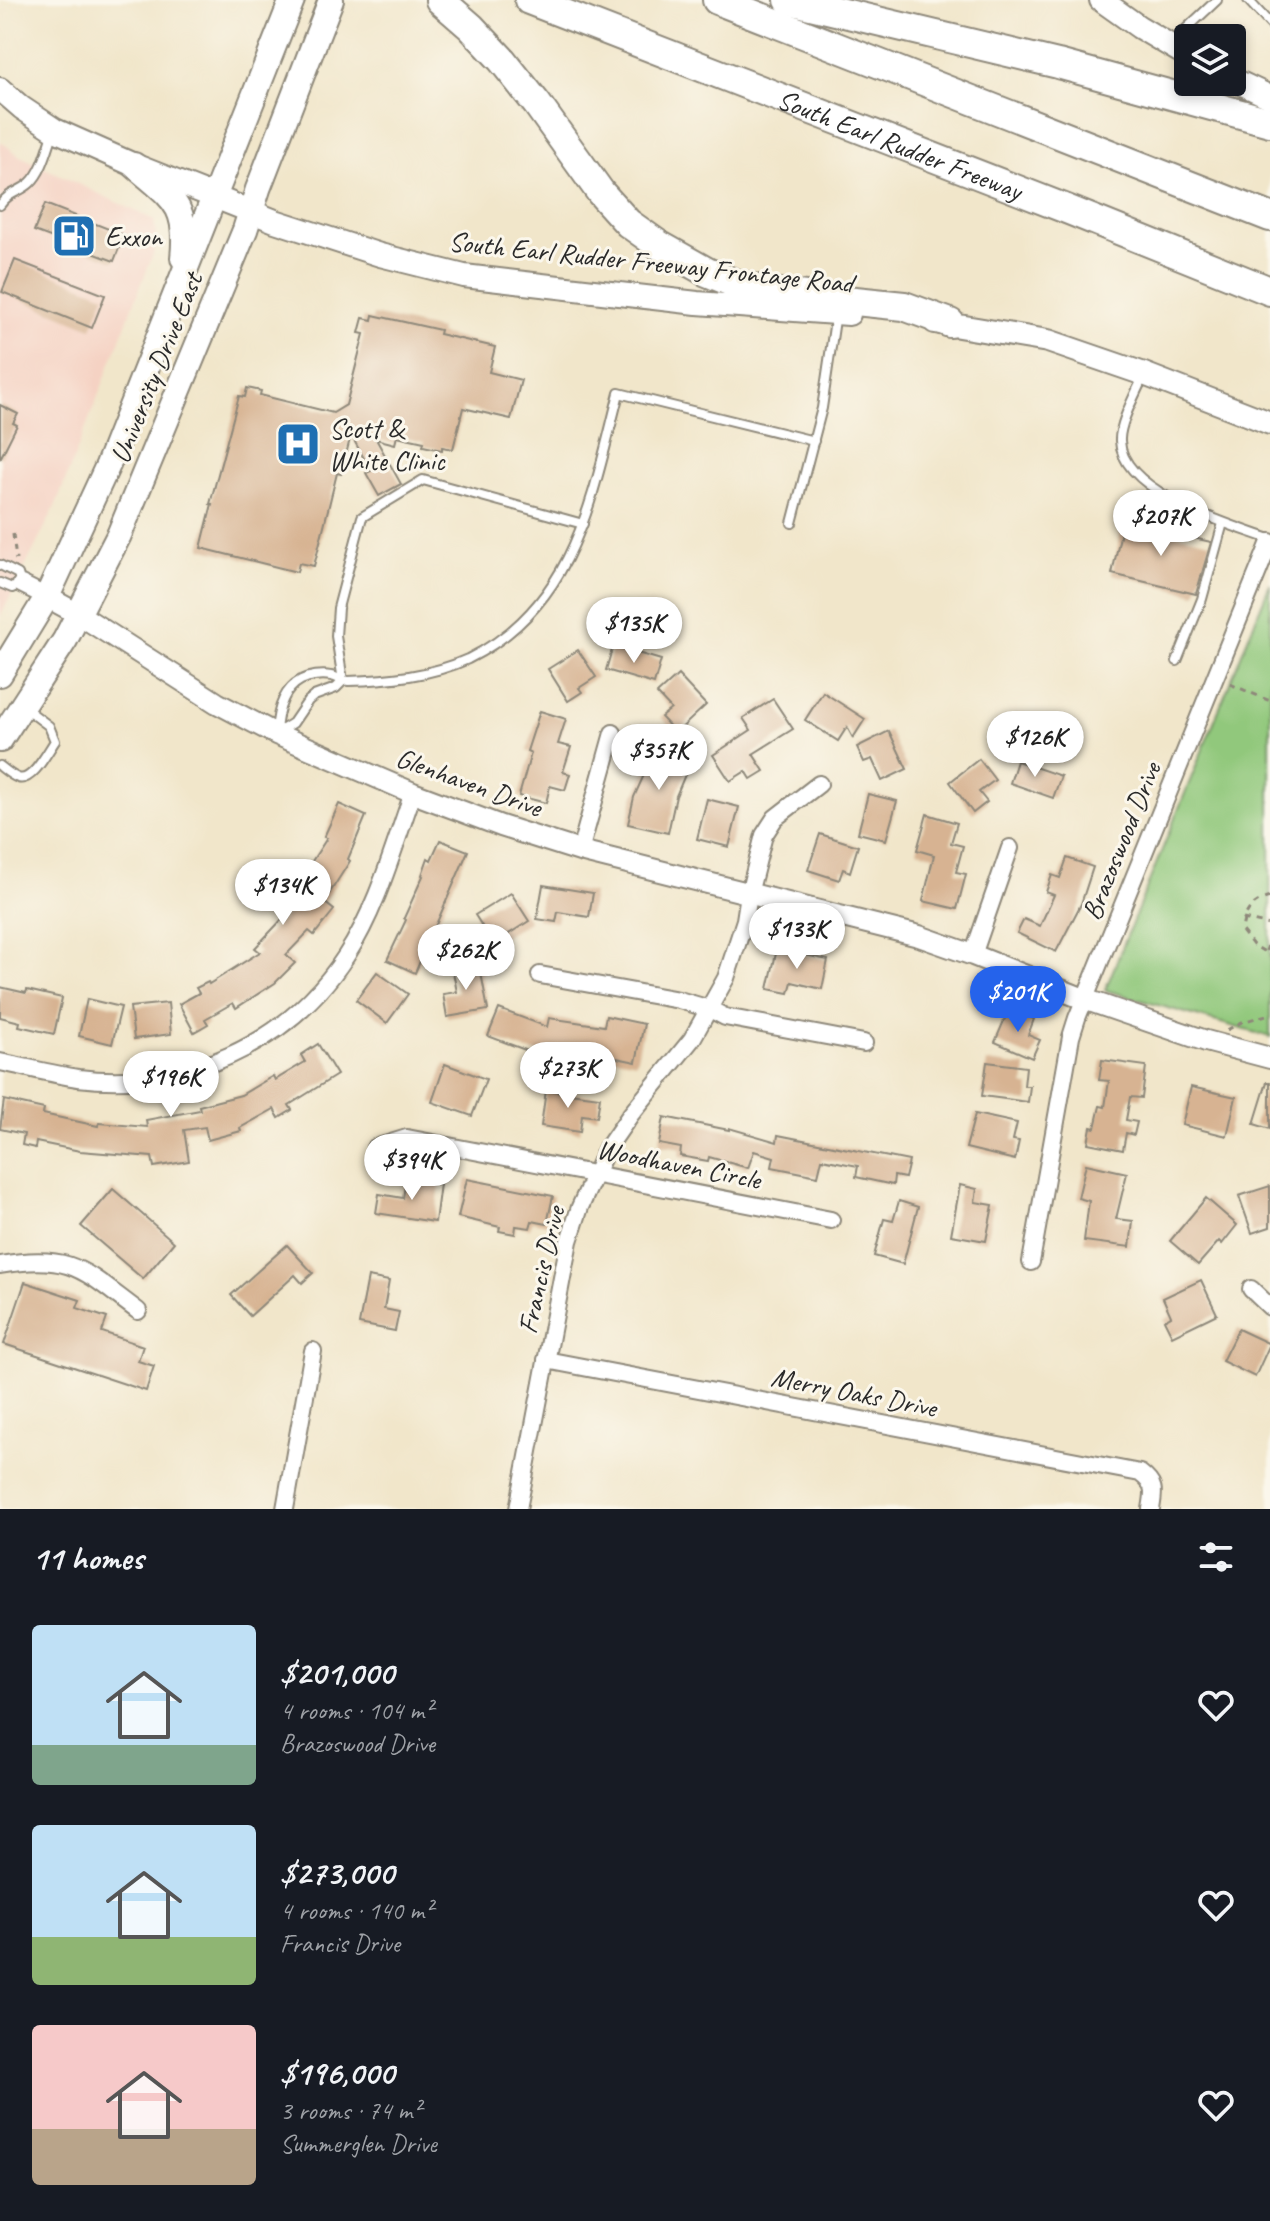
<!DOCTYPE html>
<html lang="en">
<head>
<meta charset="utf-8">
<style>
  :root { --surface:#171b24; --page:#242831; --text:#f1f3f6; --muted:#9ea1a6; --accent:#2563eb }
  body { margin:0; font-family:Caveat,sans-serif; background:var(--page); color:var(--text); height:100vh; display:flex; flex-direction:column; font-size:30px; white-space:nowrap }
  * { box-sizing:border-box; margin:0 }
  p { font-size:26px; color:var(--muted) }
  .icon { flex:none; width:44px; height:44px; fill:none; stroke:currentColor; stroke-width:2; stroke-linecap:round; stroke-linejoin:round }
  .map { position:relative; height:1509px; overflow:hidden }
  .details { display:flex; flex-direction:column; background:var(--surface); flex:1 }
  .details>* { flex:none }
  .tools { position:absolute; left:1174px; top:24px; display:grid; gap:16px }
  .tools a { display:grid; place-items:center; width:72px; height:72px; border-radius:8px; background:var(--surface); box-shadow:0 4px 12px #0003; font-size:40px }
  .price { position:absolute; translate:-50% -68px; padding:0 18px; border-radius:28px; background:#fff; color:#222; font-size:26px; line-height:52px; filter:drop-shadow(0 2px 4px #0008) }
  .price::after { content:''; position:absolute; left:50%; top:48px; width:24px; height:18px; margin-left:-12px; background:inherit; clip-path:polygon(0 0,100% 0,50% 100%) }
  .price.on { background:var(--accent); color:#fff }
  ul { padding:0; list-style:none }
  li { display:flex; align-items:center; gap:24px; height:200px; padding:0 32px }
  li span { display:grid; place-items:center; flex:none; width:224px; height:160px; border-radius:8px; color:#555 }
  li>.icon { margin-inline-start:auto }
  span .icon { width:96px; height:96px; fill:#fffc; stroke-width:1 }
  li b { font-size:34px }
  h2 { display:flex; justify-content:space-between; align-items:center; height:96px; padding:0 32px; font-size:34px }
  .map>svg:first-child { display:block }
  .built { fill:#f5d2c3 }
  .green { fill:#91c87b; stroke:#5e7a53; stroke-width:2 }
  .building { fill:#d7b392 }
  .lines { fill:none; stroke-linecap:round; stroke-linejoin:round }
  .service-casing { stroke:#8e887a; stroke-width:12 }
  .minor-casing { stroke:#8e887a; stroke-width:20 }
  .tertiary-casing { stroke:#8e887a; stroke-width:24 }
  .secondary-casing { stroke:#8e887a; stroke-width:26 }
  .primary-casing { stroke:#8e887a; stroke-width:28 }
  .motorway-casing { stroke:#8e887a; stroke-width:32 }
  .path { stroke:#8e887a; stroke-width:3; stroke-dasharray:6 6; stroke-linecap:butt }
  .service { stroke:#fff; stroke-width:8 }
  .minor { stroke:#fff; stroke-width:16 }
  .tertiary { stroke:#fff; stroke-width:20 }
  .secondary { stroke:#fff; stroke-width:22 }
  .primary { stroke:#fff; stroke-width:24 }
  .motorway { stroke:#fff; stroke-width:28 }
  .labels { text-anchor:middle; dominant-baseline:central; stroke-width:6; stroke-linejoin:round; paint-order:stroke }
  .street-label { font-size:28px; fill:#2b2b2b; stroke:#fbf7ec }
  .poi-label { font-size:28px; fill:#2b2b2b; stroke:#fbf7ec; text-anchor:start }
</style>
</head>
<body>
<div class="map">
<svg width="1270" height="1509" viewBox="0 0 1270 1509">
  <rect width="100%" height="100%" fill="#fbf7ec"/>
  <filter id="ink" filterUnits="userSpaceOnUse"><feTurbulence type="fractalNoise" baseFrequency=".0125" numOctaves="2"/><feDisplacementMap in="SourceGraphic" scale="16" xChannelSelector="R" yChannelSelector="G"/><feConvolveMatrix kernelMatrix="1 2 1 2 8 2 1 2 1" color-interpolation-filters="sRGB"/></filter>
  <filter id="wash" filterUnits="userSpaceOnUse"><feTurbulence type="fractalNoise" baseFrequency=".006" numOctaves="4" result="noise"/><feDisplacementMap in="SourceGraphic" scale="32" xChannelSelector="R" yChannelSelector="G"/><feGaussianBlur stdDeviation="1.8" result="paint"/><feColorMatrix in="noise" values="0 0 0 0 0 0 0 0 0 0 0 0 0 0 0 0 0 1.4 0 .05"/><feComposite in="paint" operator="in"/></filter>
  <g filter="url(#wash)">
    <rect width="100%" height="100%" fill="#f1e6ca"/>
    <!-- built -->
    <polygon class="built" points="0,141 20,156 154,220 157,244 55,507 0,617"/>
    <!-- green -->
    <polygon class="green" points="1270,584 1270,1037 1105,990"/>
    <g id="blocks">
      <!-- building -->
      <g class="building">
        <polygon points="45,204 124,235 114,261 34,231"/>
        <polygon points="15,260 105,295 92,328 2,292"/>
        <polygon points="373,315 440,330 439,334 495,347 489,372 521,380 511,419 463,408 453,449 442,447 442,450 423,446 424,442 397,436 395,444 376,439 401,484 379,496 366,473 371,471 351,435 341,474 337,473 314,566 299,563 297,572 201,548 212,504 210,504 239,396 245,397 247,388 261,391 260,395 333,413 346,405 364,334 359,333 363,318 372,320"/>
        <polygon points="0,405 18,414 13,423 17,425 0,459"/>
        <polygon points="1123,522 1211,542 1196,594 1112,574"/>
        <polygon points="613,646 661,660 654,684 606,670"/>
        <polygon points="578,650 596,677 579,688 582,692 568,701 548,669"/>
        <polygon points="678,675 706,705 676,733 661,717 671,709 657,694"/>
        <polygon points="823,692 865,719 853,738 847,727 838,741 805,720"/>
        <polygon points="773,699 793,729 753,754 764,771 751,779 746,771 730,781 713,755 751,730 743,718"/>
        <polygon points="540,711 566,719 558,744 571,747 563,772 570,774 565,790 550,786 546,803 519,796 531,753 527,751"/>
        <polygon points="889,731 907,769 882,781 872,759 864,762 857,747"/>
        <polygon points="665,747 692,758 676,796 668,833 628,824 634,797 648,766 656,769"/>
        <polygon points="979,759 995,780 979,792 987,802 973,813 950,782"/>
        <polygon points="1017,761 1061,776 1053,798 1010,783"/>
        <polygon points="868,794 897,801 886,840 858,833"/>
        <polygon points="707,799 739,807 729,847 697,839"/>
        <polygon points="339,804 366,816 348,859 350,861 324,902 334,910 314,935 309,931 286,955 295,963 275,983 236,1008 233,1003 205,1019 208,1024 194,1032 179,1004 199,993 196,988 208,982 209,984 260,952 255,948 287,914 284,911 310,878 303,875 327,838 324,837"/>
        <polygon points="927,814 957,823 951,843 963,846 956,872 966,874 957,909 923,901 934,855 917,850"/>
        <polygon points="820,834 858,846 850,872 843,869 839,880 808,870"/>
        <polygon points="440,840 468,851 415,973 387,960 406,920 404,918 423,876 422,875 428,858 431,860"/>
        <polygon points="1067,858 1093,867 1081,904 1056,952 1017,933 1024,919 1040,926 1054,895 1046,892 1052,875 1060,878"/>
        <polygon points="543,885 593,893 589,917 558,912 556,922 537,919"/>
        <polygon points="511,893 529,921 485,949 474,931 482,926 475,915"/>
        <polygon points="777,949 828,960 822,989 792,982 789,993 768,989"/>
        <polygon points="479,962 488,1010 447,1017 443,994 457,992 452,967"/>
        <polygon points="377,972 408,994 387,1023 356,1000"/>
        <polygon points="0,987 26,993 27,990 62,998 54,1034 19,1026 20,1022 0,1017"/>
        <polygon points="87,999 121,1007 112,1044 79,1036"/>
        <polygon points="168,1003 171,1034 134,1039 130,1007"/>
        <polygon points="499,1009 547,1027 549,1018 604,1026 606,1016 644,1024 636,1062 588,1052 587,1060 528,1051 488,1036"/>
        <polygon points="1009,1009 1034,1019 1028,1035 1040,1040 1032,1058 995,1042"/>
        <polygon points="318,1044 337,1075 289,1105 292,1110 279,1118 274,1109 240,1128 241,1131 208,1140 205,1127 184,1130 189,1161 154,1167 152,1157 80,1151 36,1142 35,1148 22,1145 24,1134 0,1129 4,1100 44,1109 43,1114 98,1126 99,1123 147,1127 146,1120 200,1110 199,1106 241,1095 273,1076 275,1080 305,1062 301,1055"/>
        <polygon points="1102,1060 1146,1066 1142,1098 1130,1097 1126,1120 1137,1122 1134,1135 1126,1133 1123,1150 1088,1143 1091,1127 1095,1128 1100,1106 1105,1107 1109,1081 1099,1080"/>
        <polygon points="987,1062 1026,1067 1024,1086 1030,1086 1028,1102 982,1096"/>
        <polygon points="445,1064 486,1079 472,1116 432,1102"/>
        <polygon points="1267,1082 1270,1082 1270,1129 1254,1124"/>
        <polygon points="1191,1087 1236,1097 1227,1136 1182,1125"/>
        <polygon points="546,1090 600,1097 597,1117 582,1115 580,1132 541,1126"/>
        <polygon points="975,1114 1017,1123 1013,1140 1019,1141 1015,1160 966,1148"/>
        <polygon points="664,1117 729,1130 729,1128 777,1142 778,1135 909,1161 905,1178 894,1176 893,1185 856,1177 858,1166 822,1159 818,1176 772,1167 774,1157 754,1151 748,1168 709,1157 708,1161 680,1156 681,1148 659,1144"/>
        <polygon points="1086,1164 1127,1173 1116,1219 1133,1221 1130,1247 1084,1241 1089,1201 1078,1198"/>
        <polygon points="406,1179 440,1184 435,1222 376,1213 379,1194 403,1198"/>
        <polygon points="467,1179 553,1196 547,1224 532,1221 530,1228 516,1226 515,1234 499,1231 500,1227 458,1217"/>
        <polygon points="960,1185 977,1189 975,1202 993,1205 986,1241 951,1235"/>
        <polygon points="1270,1186 1270,1227 1252,1233 1239,1196"/>
        <polygon points="113,1189 174,1242 143,1279 81,1226"/>
        <polygon points="1206,1198 1237,1225 1222,1244 1219,1241 1198,1265 1170,1241"/>
        <polygon points="899,1201 918,1207 903,1264 874,1256 884,1219 893,1221"/>
        <polygon points="287,1245 313,1273 302,1283 295,1275 250,1316 231,1295"/>
        <polygon points="368,1277 389,1281 384,1309 399,1312 395,1331 359,1324"/>
        <polygon points="1201,1280 1217,1314 1172,1336 1164,1320 1171,1316 1163,1298"/>
        <polygon points="25,1282 80,1300 77,1308 107,1318 102,1332 143,1346 138,1361 154,1366 146,1391 4,1344"/>
        <polygon points="1238,1329 1270,1344 1255,1377 1222,1361"/>
      </g>
    </g>
  </g>
  <g filter="url(#ink)">
    <use href="#blocks" fill-opacity="0" stroke="#8e887a" stroke-width="2"/>
    <g class="lines">
      <!-- service casing -->
      <g class="service-casing">
        <g id="service">
          <polyline points="1248,0 1270,24"/>
          <polyline points="1175,48 1186,29 1217,0"/>
          <path d="M0,205C10,191 19,193 30,183C43,171 48,147 54,131"/>
          <path d="M1143,377C1136,393 1119,424 1120,441C1122,493 1231,525 1270,539"/>
          <polyline points="792,523 822,408 836,313"/>
          <polyline points="0,565 18,574 21,584 12,588 0,583"/>
          <polyline points="1177,661 1202,599 1223,523"/>
          <polyline points="343,681 336,636 338,608 362,517 423,480 583,524"/>
          <polyline points="280,731 293,723 308,701 314,696 336,688 343,681"/>
          <path d="M276,733C277,714 282,690 301,680C309,676 322,674 331,676C338,677 341,681 348,681C388,680 431,676 468,659C575,606 592,498 619,393L814,441"/>
          <path d="M0,766C5,770 12,776 18,778C32,783 48,751 55,741L49,726L25,708"/>
        </g>
      </g>
      <!-- minor casing -->
      <g class="minor-casing">
        <g id="minor">
          <polyline points="21,584 47,597"/>
          <polyline points="580,851 613,733"/>
          <polyline points="973,955 1010,848"/>
          <polyline points="540,975 679,1000 710,1009 725,1017 864,1043"/>
          <path d="M0,1062C26,1067 52,1074 78,1078C184,1091 287,1046 346,956C377,909 394,846 413,793"/>
          <polyline points="375,1148 407,1138 831,1220"/>
          <polyline points="1031,1262 1071,1037 1077,1018 1270,542"/>
          <path d="M0,1265C72,1252 84,1271 138,1311"/>
          <polyline points="1251,1289 1270,1307"/>
          <path d="M546,1360L1140,1473C1156,1485 1154,1491 1151,1509"/>
          <polyline points="285,1509 313,1351"/>
          <polyline points="518,1509 569,1241 580,1207 606,1150 631,1114 692,1039 726,978 745,920 749,894 764,835 775,818 819,784"/>
        </g>
      </g>
      <!-- tertiary casing -->
      <g class="tertiary-casing">
        <polyline id="tertiary" points="47,597 80,615 217,703 276,734 413,793 501,826 580,851 919,936 973,955 1084,999 1206,1041 1270,1058"/>
      </g>
      <!-- secondary casing -->
      <g class="secondary-casing">
        <g id="secondary">
          <polyline points="1101,0 1139,27 1188,56"/>
          <polyline points="1232,79 1270,97"/>
          <polyline points="0,89 22,108 55,130 134,165 275,221 380,255 464,276 533,284 697,303 849,314"/>
          <polyline points="935,322 1048,341 1144,374 1270,423"/>
        </g>
      </g>
      <!-- primary casing -->
      <g class="primary-casing">
        <g id="primary">
          <path d="M134,165C171,198 189,203 183,258"/>
          <polyline points="0,674 47,597 108,465 292,0"/>
          <polyline points="0,740 65,640 119,535 245,230 258,189 331,0"/>
        </g>
      </g>
      <!-- motorway casing -->
      <g class="motorway-casing">
        <g id="motorway">
          <polyline points="440,0 471,27 502,60 537,104 601,193 628,223 659,245 707,272 734,283 767,292 904,306 950,323"/>
          <path id="s1" d="M529,0L1069,210L1270,291"/>
          <polyline points="717,0 1270,217"/>
          <polyline points="789,0 1058,64 1270,122"/>
        </g>
      </g>
      <!-- path -->
      <g class="path">
        <polyline points="13,534 16,560"/>
        <polyline points="1230,684 1270,701"/>
        <path d="M1270,897C1251,902 1244,912 1242,931L1253,945L1270,955"/>
        <polyline points="1243,919 1270,925"/>
        <polyline points="1266,951 1270,940"/>
        <polyline points="1227,1030 1242,1022 1270,1014"/>
      </g>
      <!-- service -->
      <use href="#service" class="service"/>
      <!-- minor -->
      <use href="#minor" class="minor"/>
      <!-- tertiary -->
      <use href="#tertiary" class="tertiary"/>
      <!-- secondary -->
      <use href="#secondary" class="secondary"/>
      <!-- primary -->
      <use href="#primary" class="primary"/>
      <!-- motorway -->
      <use href="#motorway" class="motorway"/>
    </g>
  </g>
  <!-- icons -->
  <defs>
    <g id="fuel-square" transform="scale(2.3)"><rect x="-9" y="-9" width="18" height="18" rx="4" fill="#1f6fb2" stroke="#fbf7ec"/><path d="M-5.5-6h7V0h2V4h1.3V-2.5L3-4.5l.8-.8L6-3V5H2.5V1h-1V6h-7ZM-4.2-4.7v3.2H.2V-4.7Z" fill="#fff"/></g>
    <g id="hospital-square" transform="scale(2.3)"><rect x="-9" y="-9" width="18" height="18" rx="4" fill="#1f6fb2" stroke="#fbf7ec"/><path d="M-5-5h3v3.5h4V-5h3V5h-3V1.5h-4V5h-3Z" fill="#fff"/></g>
  </defs>
  <g fill-rule="evenodd">
    <use href="#fuel-square" x="74" y="236"/>
    <use href="#hospital-square" x="298" y="444"/>
  </g>
  <g class="labels">
    <!-- street labels -->
    <g class="street-label">
      <text stroke="none"><textPath href="#s1" startOffset="398">South Earl Rudder Freeway</textPath></text>
      <text transform="translate(651 262) rotate(6)">South Earl Rudder Freeway Frontage Road</text>
      <text transform="translate(156 368) rotate(-68)">University Drive East</text>
      <text transform="translate(469 782) rotate(20)">Glenhaven Drive</text>
      <text transform="translate(1121 841) rotate(-68)">Brazoswood Drive</text>
      <text transform="translate(679 1164) rotate(11)">Woodhaven Circle</text>
      <text transform="translate(541 1270) rotate(-77)">Francis Drive</text>
      <text transform="translate(854 1392) rotate(11)">Merry Oaks Drive</text>
    </g>
    <!-- poi labels -->
    <g class="poi-label">
      <text x="105" y="236">Exxon</text>
      <text x="329" y="428">Scott &amp;<tspan x="329" dy="32">White Clinic</tspan></text>
    </g>
  </g>
</svg>
<div class="tools">
<a><svg class="icon" aria-label="layers" viewBox="0 0 24 24"><path d="M12 4l9 5-9 5-9-5zM3 14l9 5 9-5"/></svg></a>
</div>
<b class="price" style="left:1161px;top:558px">$207K</b>
<b class="price" style="left:634px;top:665px">$135K</b>
<b class="price" style="left:1035px;top:779px">$126K</b>
<b class="price" style="left:659px;top:792px">$357K</b>
<b class="price" style="left:283px;top:927px">$134K</b>
<b class="price" style="left:797px;top:971px">$133K</b>
<b class="price" style="left:466px;top:992px">$262K</b>
<b class="price on" style="left:1018px;top:1034px">$201K</b>
<b class="price" style="left:568px;top:1110px">$273K</b>
<b class="price" style="left:171px;top:1119px">$196K</b>
<b class="price" style="left:412px;top:1202px">$394K</b>
</div>
<section class="details">
<h2>11 homes<svg class="icon" aria-label="filters" viewBox="0 0 24 24"><path d="M4 7h16M4 17h16"/><circle cx="9" cy="7" r="2"/><circle cx="15" cy="17" r="2"/></svg></h2>
<ul>
<li><span style="background:linear-gradient(#bfe0f5 75%,#7fa58c 0)"><svg class="icon" aria-label="home" viewBox="0 0 24 24"><path d="M3 11l9-7 9 7M6 9v11h12V9"/></svg></span><div><b>$201,000</b><p>4 rooms · 104 m²</p><p>Brazoswood Drive</p></div><svg class="icon" aria-label="heart" viewBox="0 0 24 24"><path d="M12 20l-8-8c-3-5 5-10 8-4 3-6 11-1 8 4z"/></svg></li>
<li><span style="background:linear-gradient(#bfe0f5 70%,#8fb573 0)"><svg class="icon" aria-label="home" viewBox="0 0 24 24"><path d="M3 11l9-7 9 7M6 9v11h12V9"/></svg></span><div><b>$273,000</b><p>4 rooms · 140 m²</p><p>Francis Drive</p></div><svg class="icon" aria-label="heart" viewBox="0 0 24 24"><path d="M12 20l-8-8c-3-5 5-10 8-4 3-6 11-1 8 4z"/></svg></li>
<li><span style="background:linear-gradient(#f6c9c9 65%,#b9a48a 0)"><svg class="icon" aria-label="home" viewBox="0 0 24 24"><path d="M3 11l9-7 9 7M6 9v11h12V9"/></svg></span><div><b>$196,000</b><p>3 rooms · 74 m²</p><p>Summerglen Drive</p></div><svg class="icon" aria-label="heart" viewBox="0 0 24 24"><path d="M12 20l-8-8c-3-5 5-10 8-4 3-6 11-1 8 4z"/></svg></li>
</ul>
</section>
</body>
</html>
